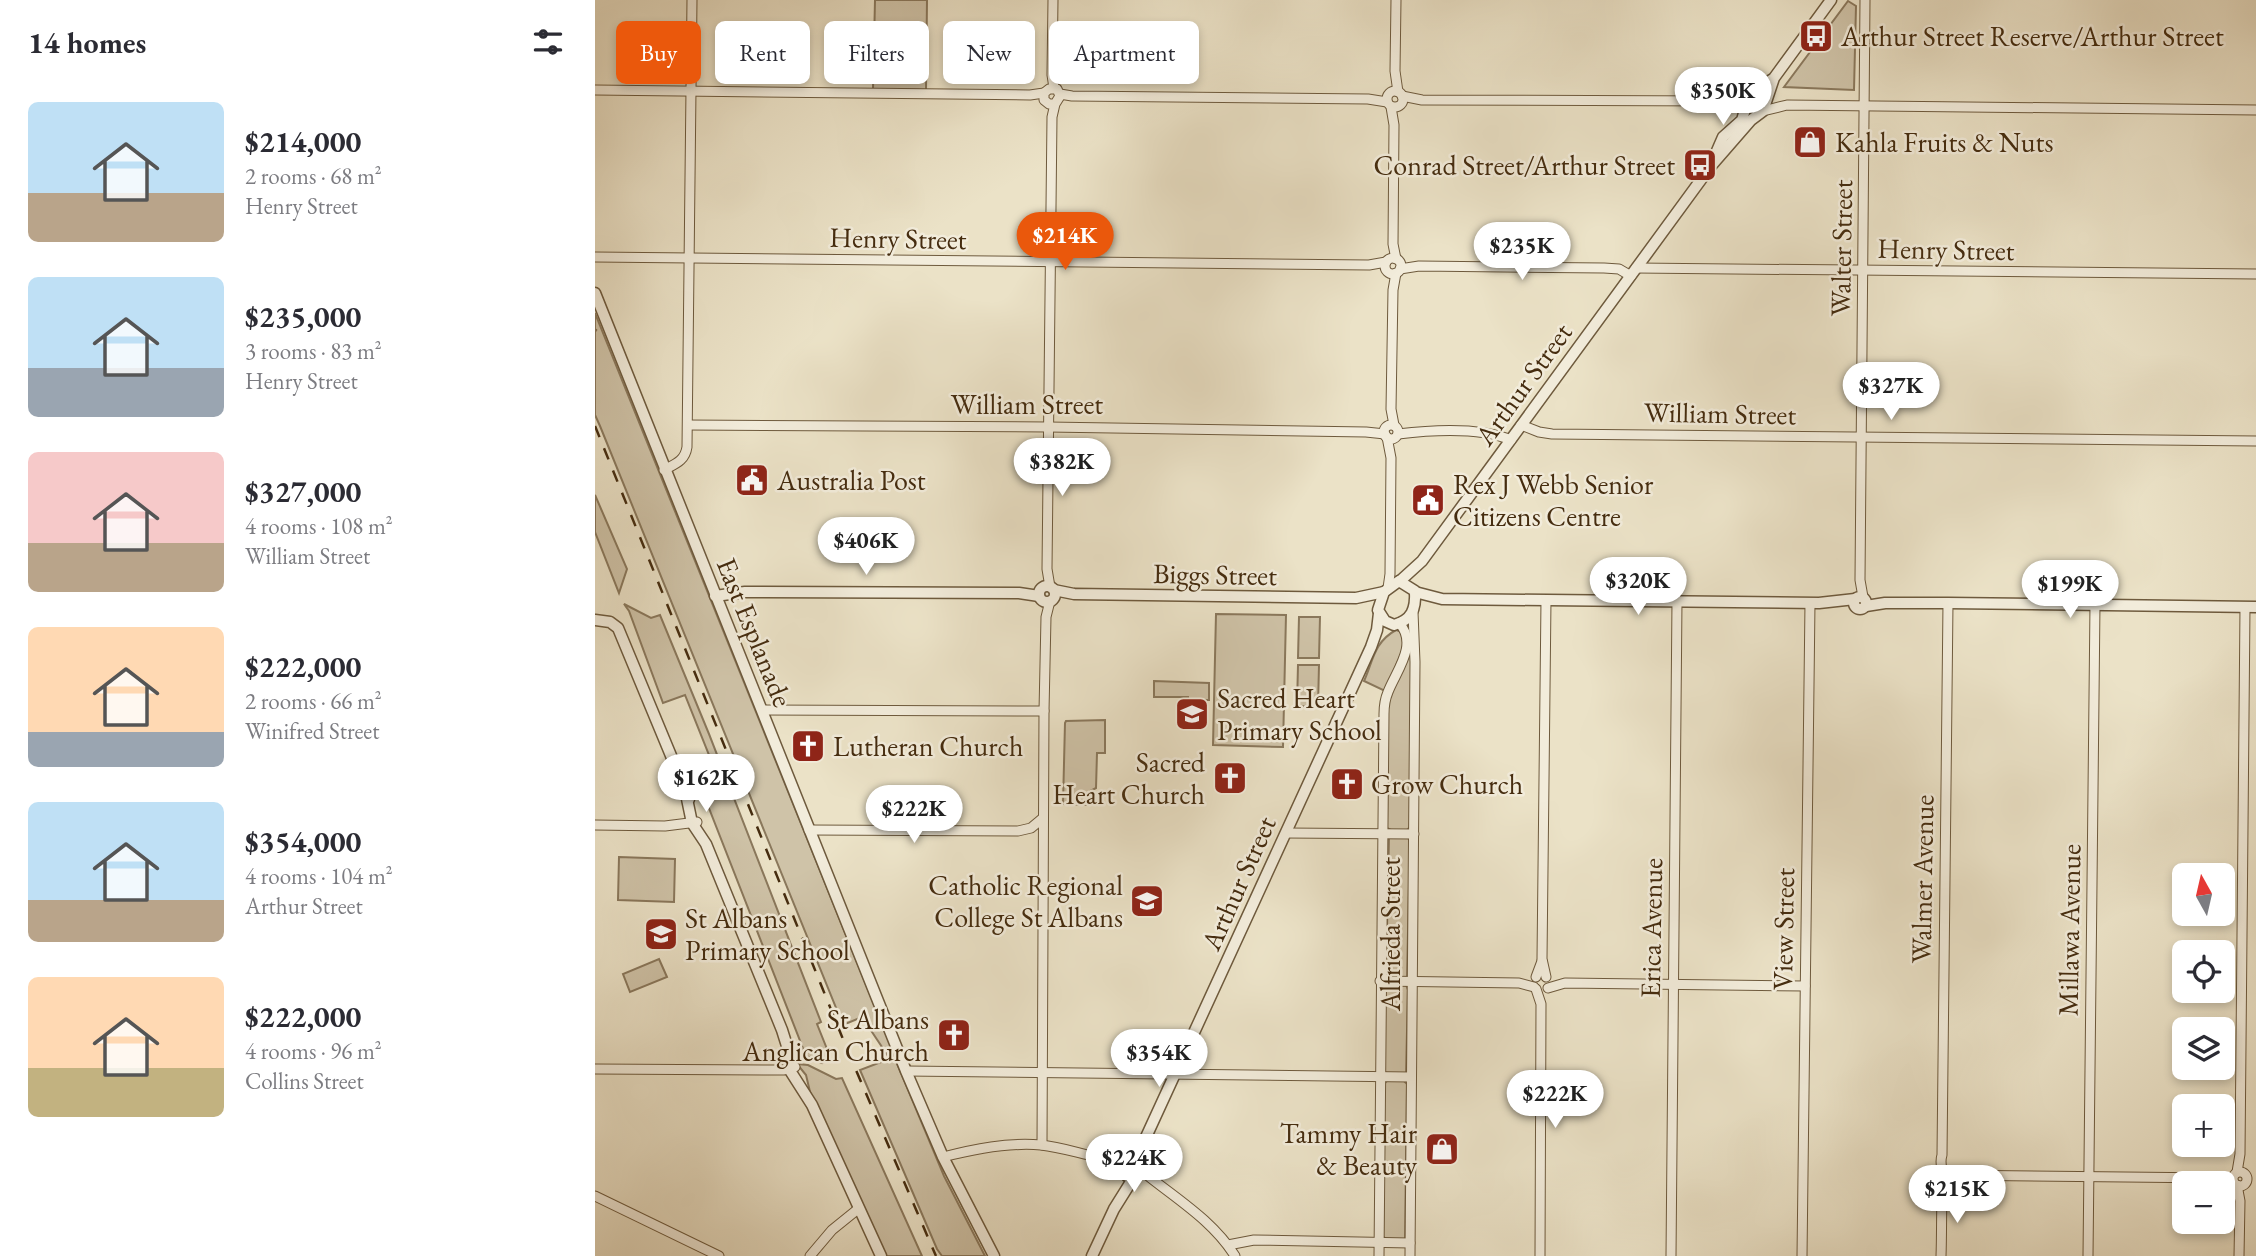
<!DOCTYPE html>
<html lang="en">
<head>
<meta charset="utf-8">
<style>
  :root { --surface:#fff; --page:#f2f2f3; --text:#2b2b33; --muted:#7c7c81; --accent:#ea580c }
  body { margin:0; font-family:"EB Garamond",serif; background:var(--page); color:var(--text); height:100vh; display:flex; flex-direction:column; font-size:26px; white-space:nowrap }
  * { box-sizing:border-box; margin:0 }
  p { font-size:23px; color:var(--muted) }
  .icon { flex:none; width:38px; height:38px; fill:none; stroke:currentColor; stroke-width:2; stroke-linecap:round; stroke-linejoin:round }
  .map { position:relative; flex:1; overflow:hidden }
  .sheet { display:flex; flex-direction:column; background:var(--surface); width:595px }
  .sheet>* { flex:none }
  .top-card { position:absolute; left:21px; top:21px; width:665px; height:63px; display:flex; gap:14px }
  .needle { width:46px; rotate:352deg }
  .controls { position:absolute; left:1577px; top:863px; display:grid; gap:14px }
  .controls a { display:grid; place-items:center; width:63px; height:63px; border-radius:10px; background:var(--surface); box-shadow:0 4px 10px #0003; font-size:35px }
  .price { position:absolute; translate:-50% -60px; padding:0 16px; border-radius:24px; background:#fff; color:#222; font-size:23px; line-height:46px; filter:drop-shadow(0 2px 4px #0008) }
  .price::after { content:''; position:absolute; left:50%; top:42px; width:21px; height:16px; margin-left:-10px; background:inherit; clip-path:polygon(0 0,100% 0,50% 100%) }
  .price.on { background:var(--accent); color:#fff }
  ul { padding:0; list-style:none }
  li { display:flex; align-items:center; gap:21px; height:175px; padding:0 28px }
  li span { display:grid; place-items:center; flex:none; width:196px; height:140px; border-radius:10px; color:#555 }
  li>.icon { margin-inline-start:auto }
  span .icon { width:84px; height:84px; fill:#fffc; stroke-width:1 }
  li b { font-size:30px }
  h2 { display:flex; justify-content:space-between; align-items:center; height:84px; padding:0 28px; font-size:30px }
  .tag { padding:0 24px; border-radius:10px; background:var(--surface); box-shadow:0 4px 10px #0003; font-size:24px; line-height:63px }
  .tag.on { background:var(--accent); color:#fff }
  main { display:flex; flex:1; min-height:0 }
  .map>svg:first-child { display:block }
  .green { fill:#cfc3a8; stroke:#8a785c; stroke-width:2 }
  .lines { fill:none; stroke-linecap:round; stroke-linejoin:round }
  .stream { stroke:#877458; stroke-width:2.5 }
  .minor-casing { stroke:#6e5a3d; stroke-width:11 }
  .tertiary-casing { stroke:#6e5a3d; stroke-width:13 }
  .minor { stroke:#f2ecdb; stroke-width:9 }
  .tertiary { stroke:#f2ecdb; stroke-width:10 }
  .rail { stroke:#452c0f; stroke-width:2.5; stroke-dasharray:12 12; stroke-linecap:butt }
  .labels { text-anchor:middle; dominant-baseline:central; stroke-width:5; stroke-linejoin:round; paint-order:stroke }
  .poi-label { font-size:28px; fill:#452c0f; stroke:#f2ecdb; text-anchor:start }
  .street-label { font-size:28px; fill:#452c0f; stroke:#f2ecdb }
</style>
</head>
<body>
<main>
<section class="sheet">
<h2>14 homes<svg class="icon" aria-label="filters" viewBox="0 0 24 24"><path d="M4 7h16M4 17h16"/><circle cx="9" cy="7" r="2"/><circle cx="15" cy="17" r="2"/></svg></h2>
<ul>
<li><span style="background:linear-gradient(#bfe0f5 65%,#b9a48a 0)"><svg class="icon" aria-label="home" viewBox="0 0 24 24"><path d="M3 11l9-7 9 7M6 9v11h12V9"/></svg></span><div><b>$214,000</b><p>2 rooms · 68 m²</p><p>Henry Street</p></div></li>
<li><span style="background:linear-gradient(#bfe0f5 65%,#9aa5b1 0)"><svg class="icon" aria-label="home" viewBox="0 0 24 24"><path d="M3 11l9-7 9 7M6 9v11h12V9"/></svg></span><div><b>$235,000</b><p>3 rooms · 83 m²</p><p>Henry Street</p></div></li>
<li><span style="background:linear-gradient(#f6c9c9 65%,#b9a48a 0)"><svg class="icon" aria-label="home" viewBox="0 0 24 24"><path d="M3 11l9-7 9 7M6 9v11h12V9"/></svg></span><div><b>$327,000</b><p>4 rooms · 108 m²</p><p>William Street</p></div></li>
<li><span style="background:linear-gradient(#ffd9b3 75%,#9aa5b1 0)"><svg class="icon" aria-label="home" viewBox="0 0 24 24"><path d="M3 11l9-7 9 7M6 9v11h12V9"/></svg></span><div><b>$222,000</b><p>2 rooms · 66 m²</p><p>Winifred Street</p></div></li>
<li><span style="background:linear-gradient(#bfe0f5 70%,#b9a48a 0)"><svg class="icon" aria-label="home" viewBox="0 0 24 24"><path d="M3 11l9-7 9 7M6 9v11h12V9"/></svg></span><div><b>$354,000</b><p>4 rooms · 104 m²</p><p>Arthur Street</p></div></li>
<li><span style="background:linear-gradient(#ffd9b3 65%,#c2b280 0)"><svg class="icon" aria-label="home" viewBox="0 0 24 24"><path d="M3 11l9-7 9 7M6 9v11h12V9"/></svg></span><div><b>$222,000</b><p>4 rooms · 96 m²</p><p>Collins Street</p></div></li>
</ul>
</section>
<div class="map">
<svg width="1661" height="1256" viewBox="0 0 1661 1256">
  <rect width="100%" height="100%" fill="#ebe2c7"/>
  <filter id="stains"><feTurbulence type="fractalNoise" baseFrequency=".00286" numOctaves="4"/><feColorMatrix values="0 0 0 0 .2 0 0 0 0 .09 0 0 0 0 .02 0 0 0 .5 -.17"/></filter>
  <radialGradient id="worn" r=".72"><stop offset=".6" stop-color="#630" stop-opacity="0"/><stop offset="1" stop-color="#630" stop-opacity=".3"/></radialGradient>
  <!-- green -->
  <g class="green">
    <polygon points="280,0 332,0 331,90 278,89"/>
    <polygon points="1253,1 1261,6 1259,90 1189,87"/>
    <polygon points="0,313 259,955 300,1056 293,1056 267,1017 248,1025 5,426 0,415"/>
    <polygon points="0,495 32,569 24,593 0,532"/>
    <polygon points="29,604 56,618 65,615 114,734 226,1022 222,1024 234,1054 232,1059 227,1063 211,1056 101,775 122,775 90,695 68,703 34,611"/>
    <polygon points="621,614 691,615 688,747 618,745"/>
    <polygon points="704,617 725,617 724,658 703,658"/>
    <path d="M801,630L807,632L809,647L790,691L769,681C778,661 779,642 801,630Z"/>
    <polygon points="814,632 816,632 817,646 815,827 811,831 798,831 792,828 793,701"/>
    <polygon points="703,665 724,665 723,707 702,706"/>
    <polygon points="559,681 614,683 614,700 607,700 604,715 593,715 593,697 559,697"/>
    <polygon points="510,720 510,753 502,753 501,788 495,791 495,805 468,804 470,723 471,721"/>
    <polygon points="794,838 813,838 815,841 812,977 797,978 791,974"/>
    <polygon points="24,857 80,859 79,902 23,900"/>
    <polygon points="64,959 72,977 35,992 28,974"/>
    <polygon points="795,985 811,985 813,990 811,1073 791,1073 788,1070 790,990"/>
    <polygon points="301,1061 349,1176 390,1256 347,1256 342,1249 265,1070 286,1062"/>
    <polygon points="202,1064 213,1065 241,1079 247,1078 327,1256 289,1256 216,1096 211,1075"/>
    <polygon points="793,1080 809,1081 812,1084 810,1239 791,1240 788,1236 789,1084"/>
  </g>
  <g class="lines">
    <!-- stream -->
    <polyline class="stream" points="0,331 1,330"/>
    <!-- minor casing -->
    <g class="minor-casing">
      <g id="minor">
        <polyline points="458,0 457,75 459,88"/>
        <polyline points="801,0 800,71 803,92"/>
        <polyline points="0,90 435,95 449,93"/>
        <circle cx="800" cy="99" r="8"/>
        <polyline points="465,94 477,96 773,99 792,102"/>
        <polyline points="807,96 827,100 1126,101 1153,99"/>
        <polyline points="796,107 799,125 798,244 801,259"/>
        <polyline points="1168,111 1192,105 1661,110"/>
        <polyline points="0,257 774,265 791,262"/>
        <circle cx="798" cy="266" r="8"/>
        <polyline points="1041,268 1661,274"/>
        <polyline points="805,269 824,266 1009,268 1024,269 1036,276"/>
        <circle cx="796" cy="432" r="7"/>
        <polyline points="93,425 453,427 771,432 790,434"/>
        <polyline points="799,425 796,409 798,290 801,273"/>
        <polyline points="926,425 944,432 957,434 1661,441"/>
        <path d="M803,434C836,430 885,427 916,440"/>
        <polyline points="792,437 796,458 795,574 793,588"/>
        <path d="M69,470C80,464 90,461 92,447L97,0"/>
        <polyline points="455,587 452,569 457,117 460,104 465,96 462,89 454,89 449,93 449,100 454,104 460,104"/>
        <polyline points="1268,597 1265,580 1270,0"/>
        <polyline points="951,600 947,959 951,977"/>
        <polyline points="167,710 449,711"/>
        <polyline points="0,825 70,826 102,822"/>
        <polyline points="214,830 423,831 436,828 448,818"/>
        <polyline points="691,833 819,834"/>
        <polyline points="941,977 947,961"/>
        <polyline points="785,981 924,983 939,987"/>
        <polyline points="953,988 970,983 1210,986"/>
        <polyline points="941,989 946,1004 945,1256"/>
        <polyline points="0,1069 189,1070 200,1067"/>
        <polyline points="311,1071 816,1077"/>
        <polyline points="447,1145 449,711 451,617 455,601"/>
        <path d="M348,1157C379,1149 413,1142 446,1145C475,1148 503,1161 532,1160"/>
        <path d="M546,1167L552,1175C583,1200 618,1221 640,1256"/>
        <circle cx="1645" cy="1179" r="7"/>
        <polyline points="1642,1172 1645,1154 1650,607"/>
        <polyline points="1348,1175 1622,1178 1638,1181"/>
        <polyline points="1642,1185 1645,1201 1644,1256"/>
        <polyline points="0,1196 124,1256"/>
        <polyline points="633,1245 659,1240 815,1243"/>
        <polyline points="215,1256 237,1230 263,1209"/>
        <path d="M784,1256L789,714C789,706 790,699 793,692C801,671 824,644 804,623"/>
        <polyline points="815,1256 820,662 818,612"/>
        <polyline points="1076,1256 1082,601"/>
        <polyline points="1207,1256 1215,603"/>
        <path d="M1346,1256C1347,1230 1346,1202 1348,1177C1348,1169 1344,1164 1347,1155L1353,603"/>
        <polyline points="1493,1256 1500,604"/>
      </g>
    </g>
    <!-- tertiary casing -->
    <g class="tertiary-casing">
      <g id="tertiary">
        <polyline points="1118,160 1128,137 1147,120 1153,99 1176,80"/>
        <polyline points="0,293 311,1071 348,1157 399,1256"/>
        <path d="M804,581L820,591C821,609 817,620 799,625L790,621L783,610L789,592Z"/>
        <polyline points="805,581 827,561 1116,166 1156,120 1168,111 1179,78 1236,0"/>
        <circle cx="452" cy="594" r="8"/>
        <polyline points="459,590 479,594 761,598 789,592"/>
        <polyline points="820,592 847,599 1224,603 1260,599"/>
        <polyline points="120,596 150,592 424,593 444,596"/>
        <circle cx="1265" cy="603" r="6"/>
        <polyline points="1271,606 1290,603 1353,603 1661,607"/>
        <polyline points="0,620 15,622 23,628 94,799"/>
        <polyline points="91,794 97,823 111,844 187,1030 192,1046 194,1069 217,1105 286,1256"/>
        <polyline points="533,1160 540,1160 545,1164 546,1170 540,1177 532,1176 528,1166 544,1145"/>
        <polyline points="545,1164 546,1148 776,647 782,630 784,613"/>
        <polyline points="497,1256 519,1209 539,1177"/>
      </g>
    </g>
    <!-- minor -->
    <use href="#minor" class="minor"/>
    <!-- tertiary -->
    <use href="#tertiary" class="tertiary"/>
    <!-- rail -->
    <polyline class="rail" points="0,426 254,1054 341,1256"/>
  </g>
  <!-- icons -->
  <defs>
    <g id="bus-square" transform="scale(1.75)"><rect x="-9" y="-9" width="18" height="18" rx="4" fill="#8f2418" stroke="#f2ecdb"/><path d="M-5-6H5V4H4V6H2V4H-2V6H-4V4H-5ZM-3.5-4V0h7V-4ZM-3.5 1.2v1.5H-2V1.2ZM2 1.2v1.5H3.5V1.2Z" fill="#fff"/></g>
    <g id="shop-square" transform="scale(1.75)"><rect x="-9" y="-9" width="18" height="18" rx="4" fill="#8f2418" stroke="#f2ecdb"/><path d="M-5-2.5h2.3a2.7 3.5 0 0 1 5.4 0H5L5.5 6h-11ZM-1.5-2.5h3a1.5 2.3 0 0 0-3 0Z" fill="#fff"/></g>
    <g id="civic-square" transform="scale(1.75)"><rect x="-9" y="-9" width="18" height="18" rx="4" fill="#8f2418" stroke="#f2ecdb"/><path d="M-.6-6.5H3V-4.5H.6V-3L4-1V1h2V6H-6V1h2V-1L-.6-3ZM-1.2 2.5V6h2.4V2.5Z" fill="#fff"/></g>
    <g id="school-square" transform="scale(1.75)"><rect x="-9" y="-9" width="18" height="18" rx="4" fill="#8f2418" stroke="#f2ecdb"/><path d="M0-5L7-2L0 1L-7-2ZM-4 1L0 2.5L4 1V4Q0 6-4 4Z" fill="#fff"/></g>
    <g id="church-square" transform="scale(1.75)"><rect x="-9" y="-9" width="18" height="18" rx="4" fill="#8f2418" stroke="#f2ecdb"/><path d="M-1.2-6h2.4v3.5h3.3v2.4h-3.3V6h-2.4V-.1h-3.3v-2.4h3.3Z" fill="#fff"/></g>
  </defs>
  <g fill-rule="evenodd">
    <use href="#bus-square" x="1221" y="36"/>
    <use href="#shop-square" x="1215" y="142"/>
    <use href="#bus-square" x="1105" y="165"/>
    <use href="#civic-square" x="157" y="480"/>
    <use href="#civic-square" x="833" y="500"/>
    <use href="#school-square" x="597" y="714"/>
    <use href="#church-square" x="213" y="746"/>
    <use href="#church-square" x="635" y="778"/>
    <use href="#church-square" x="752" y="784"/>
    <use href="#school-square" x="552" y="901"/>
    <use href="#school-square" x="66" y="934"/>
    <use href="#church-square" x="359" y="1035"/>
    <use href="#shop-square" x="847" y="1149"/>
  </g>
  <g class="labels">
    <!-- poi labels -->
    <g class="poi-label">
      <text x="1246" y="36">Arthur Street Reserve/Arthur Street</text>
      <text x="1240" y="142">Kahla Fruits &amp; Nuts</text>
      <text x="1080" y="165" text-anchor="end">Conrad Street/Arthur Street</text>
      <text x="182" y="480">Australia Post</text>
      <text x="858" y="484">Rex J Webb Senior<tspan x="858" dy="32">Citizens Centre</tspan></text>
      <text x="622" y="698">Sacred Heart<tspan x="622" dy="32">Primary School</tspan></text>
      <text x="238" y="746">Lutheran Church</text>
      <text x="610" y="762" text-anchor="end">Sacred<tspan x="610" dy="32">Heart Church</tspan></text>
      <text x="776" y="784">Grow Church</text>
      <text x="528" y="885" text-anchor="end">Catholic Regional<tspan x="528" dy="32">College St Albans</tspan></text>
      <text x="90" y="918">St Albans<tspan x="90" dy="32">Primary School</tspan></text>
      <text x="334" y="1019" text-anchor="end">St Albans<tspan x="334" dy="32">Anglican Church</tspan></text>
      <text x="822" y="1133" text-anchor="end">Tammy Hair<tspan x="822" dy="32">&amp; Beauty</tspan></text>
    </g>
    <!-- street labels -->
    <g class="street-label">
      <text transform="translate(303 238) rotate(1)">Henry Street</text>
      <text transform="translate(1246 248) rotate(-89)">Walter Street</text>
      <text transform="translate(1351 249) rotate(1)">Henry Street</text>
      <text transform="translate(928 384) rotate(-54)">Arthur Street</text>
      <text x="432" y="404">William Street</text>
      <text transform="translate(1125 413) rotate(1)">William Street</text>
      <text transform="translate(620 574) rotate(1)">Biggs Street</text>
      <text transform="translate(160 632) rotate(68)">East Esplanade</text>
      <text transform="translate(1327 879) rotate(-89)">Walmer Avenue</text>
      <text transform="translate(643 883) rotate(-66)">Arthur Street</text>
      <text transform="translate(1056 928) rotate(-89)">Erica Avenue</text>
      <text transform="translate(1188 929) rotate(-89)">View Street</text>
      <text transform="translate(1474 930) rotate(-89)">Millawa Avenue</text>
      <text transform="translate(795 934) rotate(-90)">Alfrieda Street</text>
    </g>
  </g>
  <rect width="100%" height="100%" filter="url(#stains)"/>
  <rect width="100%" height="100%" fill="url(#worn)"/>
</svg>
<div class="controls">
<a><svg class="needle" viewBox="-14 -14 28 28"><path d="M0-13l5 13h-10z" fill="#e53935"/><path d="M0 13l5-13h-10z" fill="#7c7c81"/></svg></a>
<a><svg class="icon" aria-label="locate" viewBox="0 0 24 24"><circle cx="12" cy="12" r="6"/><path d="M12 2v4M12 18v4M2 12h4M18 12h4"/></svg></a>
<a><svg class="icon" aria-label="layers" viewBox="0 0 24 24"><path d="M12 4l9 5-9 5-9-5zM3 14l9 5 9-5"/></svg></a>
<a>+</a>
<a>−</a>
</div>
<b class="price" style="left:1128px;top:127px">$350K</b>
<b class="price on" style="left:470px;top:272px">$214K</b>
<b class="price" style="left:927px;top:282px">$235K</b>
<b class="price" style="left:1296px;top:422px">$327K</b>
<b class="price" style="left:467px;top:498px">$382K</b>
<b class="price" style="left:271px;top:577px">$406K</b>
<b class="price" style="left:1043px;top:617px">$320K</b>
<b class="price" style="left:1475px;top:620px">$199K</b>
<b class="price" style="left:111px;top:814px">$162K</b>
<b class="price" style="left:319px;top:845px">$222K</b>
<b class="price" style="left:564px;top:1089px">$354K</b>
<b class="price" style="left:960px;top:1130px">$222K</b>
<b class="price" style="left:539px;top:1194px">$224K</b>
<b class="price" style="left:1362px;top:1225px">$215K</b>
<div class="top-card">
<a class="tag on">Buy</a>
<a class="tag">Rent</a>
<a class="tag">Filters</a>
<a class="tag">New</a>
<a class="tag">Apartment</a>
</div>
</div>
</main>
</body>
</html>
